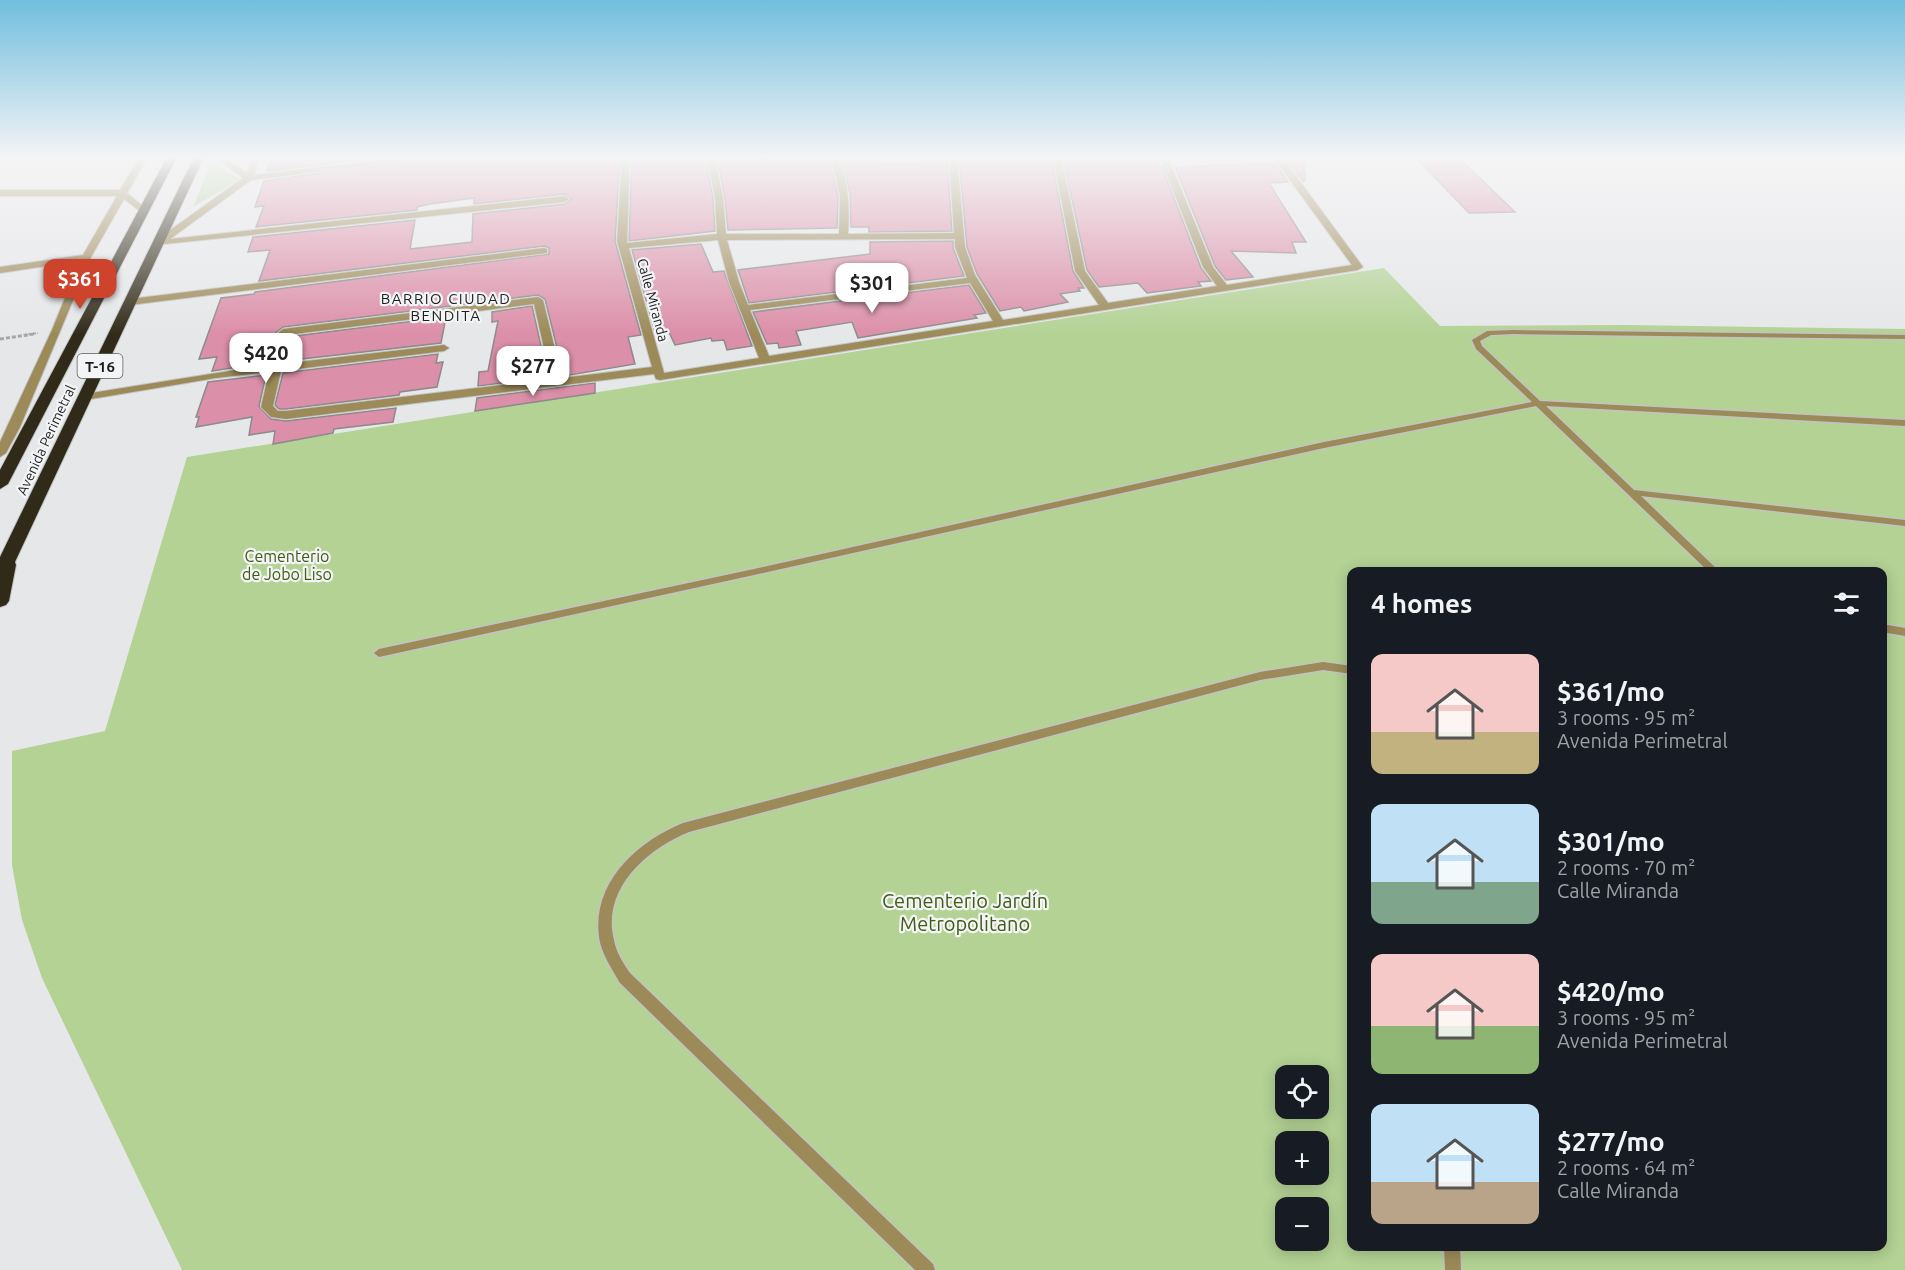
<!DOCTYPE html>
<html lang="en">
<head>
<meta charset="utf-8">
<style>
  :root { --surface:#171b24; --page:#20242c; --text:#f1f3f6; --muted:#9ea1a6; --accent:#ce432c }
  body { margin:0; font-family:Ubuntu,sans-serif; background:var(--page); color:var(--text); height:100vh; display:flex; flex-direction:column; font-size:22px; white-space:nowrap }
  * { box-sizing:border-box; margin:0 }
  p { font-size:20px; color:var(--muted) }
  .icon { flex:none; width:33px; height:33px; fill:none; stroke:currentColor; stroke-width:2; stroke-linecap:round; stroke-linejoin:round }
  .map { position:relative; flex:1; overflow:hidden }
  .details { position:absolute; left:1347px; top:567px; width:540px; height:684px; display:flex; flex-direction:column; background:var(--surface); border-radius:12px; box-shadow:0 3px 15px #0003 }
  .details>* { flex:none }
  .fabs { position:absolute; left:1275px; top:1065px; display:grid; gap:12px }
  .fabs a { display:grid; place-items:center; width:54px; height:54px; border-radius:12px; background:var(--surface); box-shadow:0 3px 15px #0003; font-size:30px }
  .price { position:absolute; translate:-50% -51px; padding:0 14px; border-radius:12px; background:#fff; color:#222; font-size:20px; line-height:39px; filter:drop-shadow(0 2px 3px #0008) }
  .price::after { content:''; position:absolute; left:50%; top:36px; width:18px; height:14px; margin-left:-9px; background:inherit; clip-path:polygon(0 0,100% 0,50% 100%) }
  .price.selected { background:var(--accent); color:#fff }
  ul { padding:0; list-style:none }
  li { display:flex; align-items:center; gap:18px; height:150px; padding:0 24px }
  li span { display:grid; place-items:center; flex:none; width:168px; height:120px; border-radius:12px; color:#555 }
  li>.icon { margin-inline-start:auto }
  span .icon { width:72px; height:72px; fill:#fffc; stroke-width:1 }
  li b { font-size:26px }
  h2 { display:flex; justify-content:space-between; align-items:center; height:72px; padding:0 24px; font-size:26px }
  .map>svg:first-child { display:block }
  .green { fill:#b3d294; fill-rule:evenodd }
  .building { fill:#dc8fa8; stroke:#8c8a8a; stroke-width:1.5 }
  .lines { fill:none; stroke-linecap:round; stroke-linejoin:round }
  .lane-casing { stroke:#c2c3c4; stroke-width:3 }
  .street-casing { stroke:#c2c3c4; stroke-width:2 }
  .highway-casing { stroke:#c2c3c4; stroke-width:2 }
  .path-far1 { stroke:#a5a6a7; stroke-width:2; stroke-dasharray:3 1.5; stroke-linecap:butt }
  .path { stroke:#a5a6a7; stroke-width:3; stroke-dasharray:4 2; stroke-linecap:butt }
  .lane { fill:#9c8a58; fill-rule:evenodd }
  .street { fill:#9c8a58; fill-rule:evenodd }
  .highway { fill:#302a18; fill-rule:evenodd }
  .labels { text-anchor:middle; dominant-baseline:central; stroke-width:4.5; stroke-linejoin:round; paint-order:stroke }
  .far-street-label { font-size:14px; fill:#1d1d1d; stroke:#f3f4f6 }
  .far-neighbourhood-label { font-size:15px; letter-spacing:1.5px; fill:#1d1d1d; stroke:#f3f4f6 }
  .shield { fill:#f3f4f6; stroke:#5d5e5e; stroke-width:1.5 }
  .shield-label { font-size:15px; font-weight:bold; fill:#1d1d1d }
  .park-label { font-size:16px; fill:#405d15; stroke:#f3f4f6 }
  .near-park-label { font-size:20px; fill:#405d15; stroke:#f3f4f6 }
</style>
</head>
<body>
<div class="map">
<svg width="1905" height="1270" viewBox="0 0 1905 1270">
  <rect width="100%" height="100%" fill="#e6e7e9"/>
  <!-- green -->
  <g class="green">
    <polygon points="211,163 241,179 193,207"/>
    <path d="M1384,268L1440,326L1625,325L1905,329V1270H182L42,978L22,920L12,865V751L105,731L187,457ZM1352,572H1882V1246H1352ZM1286,1076H1318V1108H1286ZM1286,1142H1318V1174H1286ZM1286,1208H1318V1240H1286Z"/>
  </g>
  <!-- building -->
  <g class="building">
    <polygon points="271,157 384,157 267,171"/>
    <polygon points="439,157 620,157 615,241 641,335 628,337 635,364 564,376 545,299 538,295 283,327 268,339 258,364 212,371 217,357 199,359 221,298 254,294 255,292 549,254 549,248 544,246 259,281 270,250 248,252 253,237 415,220 410,249 472,242 473,214 565,204 571,199 565,194 474,204 474,198 430,204 417,207 417,210 256,227 264,206 255,207 264,181"/>
    <polygon points="632,157 705,157 713,198 715,231 629,241"/>
    <polygon points="717,157 829,157 838,196 837,228 728,230 725,198"/>
    <polygon points="842,157 871,157 873,163 926,163 926,160 947,159 952,231 869,232 869,227 851,227 850,194"/>
    <polygon points="1051,157 1073,271 1084,288 1078,288 1080,291 1060,294 1068,302 1024,311 1021,307 1000,311 977,274 967,247 959,159"/>
    <polygon points="1063,157 1158,157 1158,167 1162,167 1201,268 1211,281 1198,282 1201,286 1147,293 1138,283 1099,287 1087,270"/>
    <polygon points="1415,157 1458,157 1515,212 1469,213"/>
    <polygon points="1304,162 1305,181 1303,181 1289,163"/>
    <polygon points="1275,163 1288,182 1269,183 1306,242 1292,242 1296,253 1231,251 1253,277 1226,280 1215,266 1175,167"/>
    <polygon points="953,241 953,248 964,276 749,303 738,270 870,254 870,242"/>
    <polygon points="701,244 713,272 724,271 752,346 727,350 724,340 712,341 711,338 675,345 668,330 655,332 632,250"/>
    <polygon points="969,285 986,313 974,315 977,318 858,338 852,322 796,331 801,345 779,348 778,343 767,344 753,312"/>
    <polygon points="532,306 548,377 478,386 479,372 488,371 498,321 492,322 492,312"/>
    <polygon points="446,317 441,343 275,362 282,342 287,337"/>
    <polygon points="438,354 436,363 443,362 437,387 400,392 399,395 286,409 279,409 275,405 283,373"/>
    <polygon points="266,375 259,406 271,419 286,421 396,408 393,422 334,429 333,433 273,444 275,431 249,435 252,417 196,427 199,417 196,417 208,382"/>
    <polygon points="595,383 595,393 475,411 477,398"/>
  </g>
  <g class="lines">
    <!-- lane casing -->
    <g class="lane-casing">
      <g id="lane">
        <polygon points="1513,330 1905,335 1905,339 1513,334 1491,335 1480,341 1482,346 1540,401 1905,420 1905,426 1546,406 1634,490 1905,520 1905,526 1641,496 1720,572 1709,572 1536,406 1324,448 754,575 379,657 374,653 379,649 754,569 1324,442 1532,402 1476,349 1472,340 1487,331"/>
        <polygon points="1882,624 1905,628 1905,636 1882,632"/>
        <path d="M1323,662L1352,666V674L1323,670L1260,680L689,832C647,849 601,889 614,940C616,952 623,963 630,973L933,1264L935,1270H915L620,983C612,969 601,953 599,937C592,882 637,842 683,823L1260,672Z"/>
        <polygon points="1444,1246 1460,1246 1461,1270 1445,1270"/>
      </g>
    </g>
    <!-- street casing -->
    <g class="street-casing">
      <g id="street">
        <polygon points="140,157 148,157 127,193 148,210 141,212 124,199 91,257 20,427 6,453 0,457 0,442 52,330 80,261 0,273 0,267 83,255 117,196 0,196 0,190 120,190"/>
        <polygon points="214,157 224,157 247,173 252,157 260,157 254,175 407,157 437,157 251,180 170,239 565,196 569,199 565,202 155,245 155,241 243,178"/>
        <path d="M622,157H630L627,243L717,234L715,198L707,157H715L723,198L726,234H839L840,196L831,157H839C848,182 850,207 848,234L954,233L949,157H957L965,247L975,275L1003,320L1099,305L1075,271L1053,157H1061L1085,271L1108,303L1217,286L1203,267L1160,157H1168L1213,267L1227,285L1352,265L1273,157H1282L1363,267L1358,270L660,380L656,379L654,374L286,419L271,417L261,407L269,372L216,378L85,400L79,397L85,394L260,366L270,340L283,329L538,297L543,300L562,378L652,367L617,241ZM955,239V247L967,278L748,305L739,282L727,240ZM718,240L729,282L759,358L664,373L629,248ZM970,283L993,321L769,356L750,310ZM534,304L551,379L286,411H278L273,406L281,371L444,351L449,348L444,345L272,365L280,341L286,335Z"/>
        <polygon points="544,248 547,249 547,253 130,305 125,302 130,299"/>
      </g>
    </g>
    <!-- highway casing -->
    <g class="highway-casing">
      <g id="highway">
        <polygon points="167,157 177,157 8,484 0,489 0,470"/>
        <polygon points="194,157 204,157 15,562 16,565 9,601 6,605 0,607 0,557"/>
      </g>
    </g>
    <!-- path-far1 -->
    <polyline class="path-far1" points="24,335 38,333"/>
    <!-- path -->
    <polyline class="path" points="0,339 34,334"/>
    <!-- lane -->
    <use href="#lane" class="lane"/>
    <!-- street -->
    <use href="#street" class="street"/>
    <!-- highway -->
    <use href="#highway" class="highway"/>
  </g>
  <!-- sky -->
  <linearGradient id="sky" x2="0" y2="1"><stop stop-color="#71bede"/><stop offset="0.47" stop-color="#f4f4f5"/><stop offset="1" stop-color="#f4f4f5" stop-opacity="0"/></linearGradient>
  <rect width="1905" height="335" fill="url(#sky)"/>
  <g class="labels">
    <!-- far-street labels -->
    <g class="far-street-label">
      <text transform="translate(653 300) rotate(75)">Calle Miranda</text>
      <text transform="translate(46 440) rotate(-65)">Avenida Perimetral</text>
    </g>
    <!-- far-neighbourhood labels -->
    <g class="far-neighbourhood-label">
      <text x="446" y="298">BARRIO CIUDAD<tspan x="446" dy="17">BENDITA</tspan></text>
    </g>
    <!-- shield labels -->
    <rect class="shield" x="77.5" y="354" width="45" height="24" rx="4.5"/>
    <g class="shield-label">
      <text x="100" y="366">T-16</text>
    </g>
    <!-- park labels -->
    <g class="park-label">
      <text x="287" y="556">Cementerio<tspan x="287" dy="18">de Jobo Liso</tspan></text>
    </g>
    <!-- near-park labels -->
    <g class="near-park-label">
      <text x="965" y="900">Cementerio Jardín<tspan x="965" dy="23">Metropolitano</tspan></text>
    </g>
  </g>
</svg>
<div class="fabs">
<a><svg class="icon" aria-label="locate" viewBox="0 0 24 24"><circle cx="12" cy="12" r="6"/><path d="M12 2v4M12 18v4M2 12h4M18 12h4"/></svg></a>
<a>+</a>
<a>−</a>
</div>
<b class="price selected" style="left:80px;top:310px">$361</b>
<b class="price" style="left:872px;top:314px">$301</b>
<b class="price" style="left:266px;top:384px">$420</b>
<b class="price" style="left:533px;top:397px">$277</b>
<section class="details">
<h2>4 homes<svg class="icon" aria-label="filters" viewBox="0 0 24 24"><path d="M4 7h16M4 17h16"/><circle cx="9" cy="7" r="2"/><circle cx="15" cy="17" r="2"/></svg></h2>
<ul>
<li><span style="background:linear-gradient(#f6c9c9 65%,#c2b280 0)"><svg class="icon" aria-label="home" viewBox="0 0 24 24"><path d="M3 11l9-7 9 7M6 9v11h12V9"/></svg></span><div><b>$361/mo</b><p>3 rooms · 95 m²</p><p>Avenida Perimetral</p></div></li>
<li><span style="background:linear-gradient(#bfe0f5 65%,#7fa58c 0)"><svg class="icon" aria-label="home" viewBox="0 0 24 24"><path d="M3 11l9-7 9 7M6 9v11h12V9"/></svg></span><div><b>$301/mo</b><p>2 rooms · 70 m²</p><p>Calle Miranda</p></div></li>
<li><span style="background:linear-gradient(#f6c9c9 60%,#8fb573 0)"><svg class="icon" aria-label="home" viewBox="0 0 24 24"><path d="M3 11l9-7 9 7M6 9v11h12V9"/></svg></span><div><b>$420/mo</b><p>3 rooms · 95 m²</p><p>Avenida Perimetral</p></div></li>
<li><span style="background:linear-gradient(#bfe0f5 65%,#b9a48a 0)"><svg class="icon" aria-label="home" viewBox="0 0 24 24"><path d="M3 11l9-7 9 7M6 9v11h12V9"/></svg></span><div><b>$277/mo</b><p>2 rooms · 64 m²</p><p>Calle Miranda</p></div></li>
</ul>
</section>
</div>
</body>
</html>
